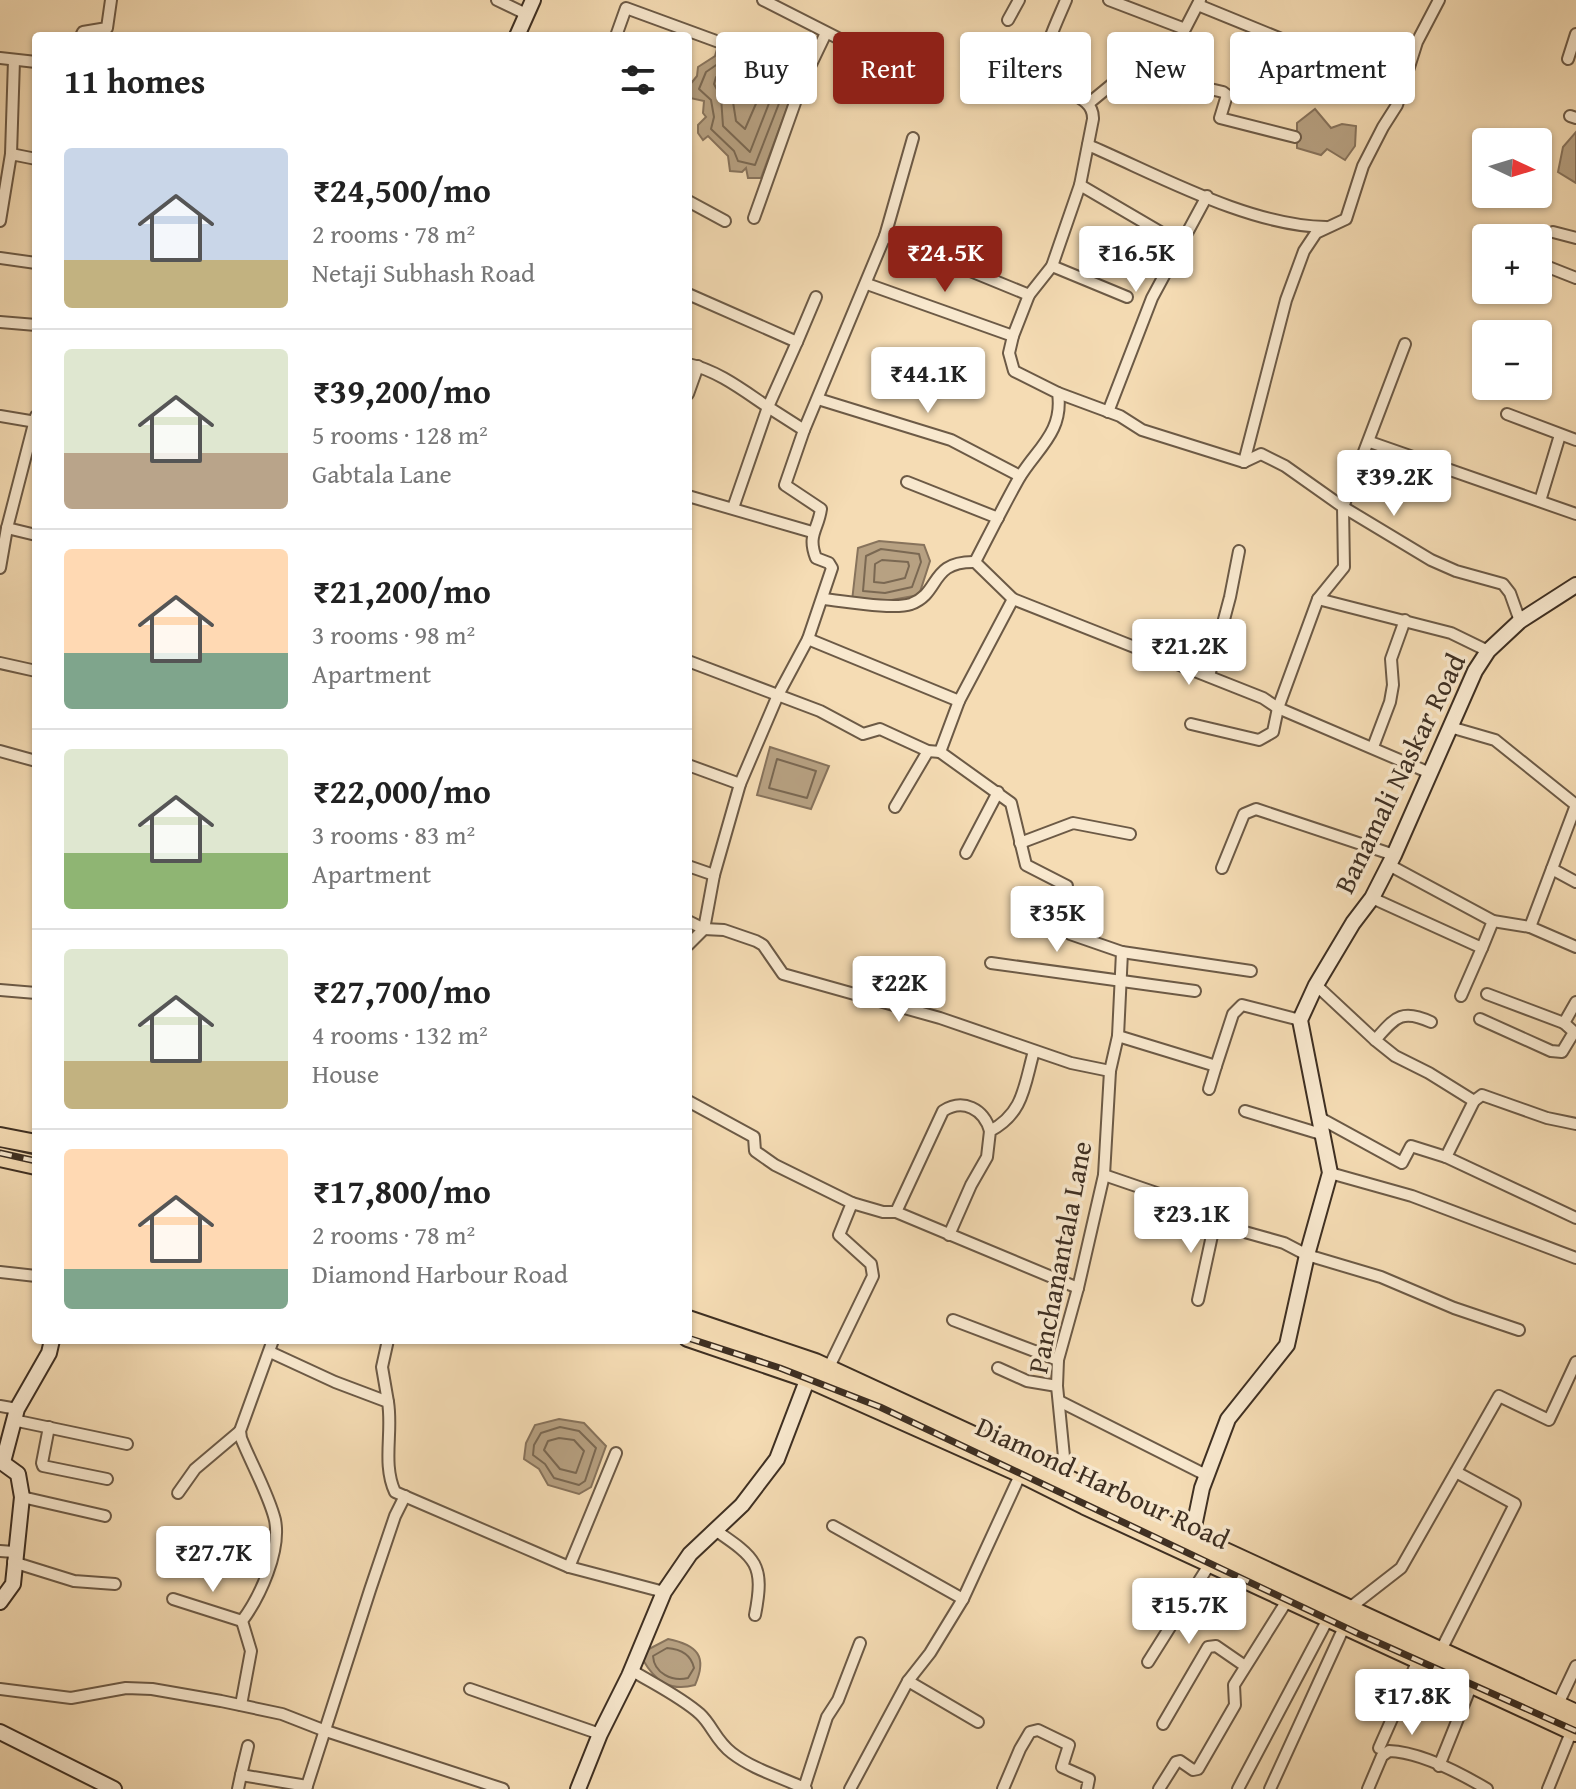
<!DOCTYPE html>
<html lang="en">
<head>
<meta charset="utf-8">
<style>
  :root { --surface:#fff; --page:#f2f2f2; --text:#222; --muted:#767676; --line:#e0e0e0; --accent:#8f2418 }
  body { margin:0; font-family:"Gentium Book Plus",serif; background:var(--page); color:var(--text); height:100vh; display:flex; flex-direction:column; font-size:30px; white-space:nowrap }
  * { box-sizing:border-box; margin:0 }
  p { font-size:26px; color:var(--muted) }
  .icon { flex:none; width:44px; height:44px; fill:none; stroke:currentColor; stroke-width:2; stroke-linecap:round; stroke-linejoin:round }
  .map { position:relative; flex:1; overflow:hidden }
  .panel { position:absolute; left:32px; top:32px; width:660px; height:1312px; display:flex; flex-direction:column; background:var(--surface); border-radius:8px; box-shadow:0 2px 6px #0004 }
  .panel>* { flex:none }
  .top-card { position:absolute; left:716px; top:32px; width:740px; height:72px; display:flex; gap:16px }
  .needle { width:52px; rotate:94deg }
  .fabs { position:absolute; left:1472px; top:128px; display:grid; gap:16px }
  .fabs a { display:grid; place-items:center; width:80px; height:80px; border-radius:8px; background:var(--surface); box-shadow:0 2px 6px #0004; font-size:40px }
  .price { position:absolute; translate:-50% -68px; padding:0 18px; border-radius:8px; background:#fff; color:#222; font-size:26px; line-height:52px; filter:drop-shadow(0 2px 4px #0008) }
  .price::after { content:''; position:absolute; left:50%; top:48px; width:24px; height:18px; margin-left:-12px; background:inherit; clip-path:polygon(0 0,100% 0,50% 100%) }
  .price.current { background:var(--accent); color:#fff }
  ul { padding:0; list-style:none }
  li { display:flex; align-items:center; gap:24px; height:200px; padding:0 32px }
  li+li { border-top:2px solid var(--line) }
  li span { display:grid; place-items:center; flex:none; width:224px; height:160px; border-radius:8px; color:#555 }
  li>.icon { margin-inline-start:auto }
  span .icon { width:96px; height:96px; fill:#fffc; stroke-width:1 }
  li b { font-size:34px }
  h2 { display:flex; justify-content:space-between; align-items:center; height:96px; padding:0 32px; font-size:34px }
  .pill { padding:0 28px; border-radius:8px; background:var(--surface); box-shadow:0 2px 6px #0004; font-size:28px; line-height:72px }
  .pill.current { background:var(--accent); color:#fff }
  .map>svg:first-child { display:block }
  .water { fill:#b7a182; stroke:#87735c; stroke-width:2 }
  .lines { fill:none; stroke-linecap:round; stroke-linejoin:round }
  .shore { stroke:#7a6852; stroke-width:2 }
  .street-casing { stroke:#6c5a46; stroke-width:14 }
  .secondary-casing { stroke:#3e2f22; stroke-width:18 }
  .highway-casing { stroke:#3e2f22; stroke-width:22 }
  .street { stroke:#f8e8ce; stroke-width:10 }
  .secondary { stroke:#f8e8ce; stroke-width:14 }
  .highway { stroke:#f5dcb4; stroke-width:18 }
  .rail-casing { stroke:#3e2f22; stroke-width:7 }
  .rail { stroke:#f8e8ce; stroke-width:4; stroke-dasharray:12; stroke-linecap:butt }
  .labels { text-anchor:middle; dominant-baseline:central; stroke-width:7; stroke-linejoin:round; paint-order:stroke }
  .street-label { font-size:28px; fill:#3e2f22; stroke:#f8e8ce }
</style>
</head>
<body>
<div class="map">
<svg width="1576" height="1789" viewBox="0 0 1576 1789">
  <rect width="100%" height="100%" fill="#f5dcb4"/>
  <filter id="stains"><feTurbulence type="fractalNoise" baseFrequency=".0025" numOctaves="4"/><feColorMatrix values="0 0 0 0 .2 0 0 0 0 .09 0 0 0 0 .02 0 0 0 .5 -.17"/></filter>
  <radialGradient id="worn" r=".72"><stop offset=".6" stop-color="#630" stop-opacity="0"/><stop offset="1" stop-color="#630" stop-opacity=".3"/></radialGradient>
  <!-- water -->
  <g class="water">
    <path d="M718,46L722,50L738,52L742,56L758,57C770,71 784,74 795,86L761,178H748L746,168L742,172L730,171L728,156L708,136L703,140L698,133V125L706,117L703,113L704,101L690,98L688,87L697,76L698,67L715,56Z"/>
    <polygon points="1315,109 1331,128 1342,124 1356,126 1355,146 1345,160 1327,149 1321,155 1297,148 1297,123"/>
    <polygon points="1576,132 1576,183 1558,172 1563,147"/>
    <polygon points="879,541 924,545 930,561 919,595 886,601 852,601 858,548"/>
    <polygon points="770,747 829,766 811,809 757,795"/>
    <polygon points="559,1419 584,1423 606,1446 591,1487 579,1494 548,1485 539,1469 524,1459 526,1443 535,1425"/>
    <path d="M668,1639C697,1645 708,1656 695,1685C670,1692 655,1681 643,1660L647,1650Z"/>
  </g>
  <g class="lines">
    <!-- shore -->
    <g class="shore">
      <polygon points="725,59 754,65 765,77 785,88 755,165 738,161 734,151 711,129 714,117 711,100 699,89 706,72"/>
      <polygon points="728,70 749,75 773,93 750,152 723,126 721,97 714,84 716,77"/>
      <polygon points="736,85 744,87 758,99 745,129 736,121 731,89"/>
      <polygon points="881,549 919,554 921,562 912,587 885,593 863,591 866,556"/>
      <polygon points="882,560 908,562 909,566 905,578 884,583 874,582 875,564"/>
      <polygon points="777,759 816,771 807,798 769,788"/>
      <polygon points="560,1427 579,1431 596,1448 585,1481 579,1485 554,1478 545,1464 533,1455 534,1445 541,1433"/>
      <polygon points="559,1438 574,1440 584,1451 576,1473 560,1469 544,1450 548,1441"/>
      <path d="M667,1648C680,1649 691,1654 694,1668L688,1678C672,1682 654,1673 653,1656Z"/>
    </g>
    <!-- street casing -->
    <g class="street-casing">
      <g id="street">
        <polyline points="497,0 526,14"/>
        <polyline points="763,0 887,63"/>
        <polyline points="1109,0 1185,29 1200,0"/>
        <polyline points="1198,5 1323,56 1364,63 1407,75"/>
        <polyline points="1008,20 1019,0"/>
        <polyline points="81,36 83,32 107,28 111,0"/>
        <polyline points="616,36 626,8 757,56 802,83"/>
        <polyline points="0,58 36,62"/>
        <polyline points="1568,59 1576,34"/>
        <polyline points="1088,104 1122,76 1137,72 1223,92 1227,95 1220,118 1295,137"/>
        <polyline points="1570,116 1576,118"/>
        <path d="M1088,145C1158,175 1249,226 1326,227"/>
        <polyline points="11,154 14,60"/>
        <polyline points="1080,185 1174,240"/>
        <polyline points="688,201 725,221"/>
        <polyline points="754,218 802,83 826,33"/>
        <polyline points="0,221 11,154 36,159"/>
        <polyline points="1553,232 1576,238"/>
        <polyline points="885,236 1029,295"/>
        <polyline points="0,258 36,263"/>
        <polyline points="1538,263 1576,278"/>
        <polyline points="1052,266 1127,297"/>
        <polyline points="867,284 1013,336"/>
        <path d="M688,294L797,342L768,407L804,430L785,485L821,509C818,530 807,535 816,558L829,563L832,568L808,639L778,695L740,784L714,875L704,929L688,945"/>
        <polyline points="0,322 36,325"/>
        <polyline points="797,342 816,297"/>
        <path d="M688,364C717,370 744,391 768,407L733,508"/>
        <polyline points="1058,393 1120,416 1142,430 1244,462"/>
        <polyline points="688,394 698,366"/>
        <polyline points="818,399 951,440 1020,476"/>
        <polyline points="1108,412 1152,298 1207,196"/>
        <polyline points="1507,414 1576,440"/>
        <polyline points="0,416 36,422"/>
        <polyline points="804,430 885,236 913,138"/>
        <polyline points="1370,442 1576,514"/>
        <polyline points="1244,462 1286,300 1304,251 1316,233 1346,219 1363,166 1383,127 1397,105 1417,42 1439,0"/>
        <polyline points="1244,462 1261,454 1285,466 1343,507 1431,560 1456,571 1503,584 1510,593 1520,621"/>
        <polyline points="907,482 998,518"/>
        <polyline points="688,496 812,532"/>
        <polyline points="1540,501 1560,435"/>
        <polyline points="7,528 36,535"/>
        <path d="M975,562C989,535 1003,507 1018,480C1035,450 1064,433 1058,393L1014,371L1009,353L1013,336L1029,295L1052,266L1080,185L1093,119C1094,90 1046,95 1044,67C1043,49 1059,17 1066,0"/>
        <polyline points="975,562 1013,599 1263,698 1278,708 1430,773"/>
        <polyline points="0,568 7,528 36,416"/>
        <path d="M823,599C844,601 893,610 911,604C941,593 929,561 975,562"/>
        <polyline points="1013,599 959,701 940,752 1011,803 1026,865 1067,886 1066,925 1070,934 1122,952 1118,1036"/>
        <polyline points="1318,599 1451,633 1488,651"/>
        <polyline points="808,639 959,701"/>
        <polyline points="688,661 820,711 863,734 880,729 928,751 940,752"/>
        <polyline points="0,663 36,671"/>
        <polyline points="1209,676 1230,597 1239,551"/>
        <polyline points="1191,724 1259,740 1273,732 1278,708 1318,599 1344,567 1343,507 1405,344"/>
        <polyline points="1450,727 1495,740 1576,805"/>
        <polyline points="1373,747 1390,702 1393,685 1391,659 1405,620"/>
        <polyline points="0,751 36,761"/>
        <polyline points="688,765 740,784"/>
        <polyline points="895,807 928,751"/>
        <polyline points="1020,843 1073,823 1130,834"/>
        <polyline points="966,853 998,792"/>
        <polyline points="1389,865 1493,921 1530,927 1576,947"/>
        <polyline points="688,866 714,875"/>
        <polyline points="1222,868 1244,814 1256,809 1394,855"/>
        <polyline points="1552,869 1576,882"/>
        <polyline points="1372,898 1482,948 1493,921"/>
        <polyline points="688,921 704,929 724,930 756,941 763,945 783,974 940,1018 1071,1063 1110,1071"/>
        <polyline points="1530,927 1576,805"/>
        <polyline points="1122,952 1251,971"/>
        <polyline points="991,963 1195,991"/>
        <path d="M1316,985L1375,1040C1395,1018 1401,1008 1431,1022"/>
        <polyline points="0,990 36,993"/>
        <polyline points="1487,994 1564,1023"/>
        <polyline points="1461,996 1482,948"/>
        <polyline points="1480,1019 1551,1051 1562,1052 1574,1032 1564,1023 1576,1002"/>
        <polyline points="1375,1040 1395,1056 1429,1073 1474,1101"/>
        <polyline points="1209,1089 1216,1066"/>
        <polyline points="688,1101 754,1137 755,1151 775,1165 852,1203 839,1235 871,1264 873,1276 828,1369"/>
        <polyline points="1245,1111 1321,1134"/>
        <polyline points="1318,1117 1402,1163 1411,1146 1446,1157 1576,1218"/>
        <polyline points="1446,1157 1474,1101 1482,1095 1547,1118 1576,1124"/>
        <polyline points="1330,1173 1412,1196 1576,1258"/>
        <polyline points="1104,1175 1180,1201 1216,1217 1225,1225 1234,1229 1284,1243 1307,1255 1381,1277 1454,1308 1519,1330"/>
        <polyline points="852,1203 883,1212 896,1212 1078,1288"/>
        <path d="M896,1212L943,1111C963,1098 984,1109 990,1131"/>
        <path d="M949,1235L971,1185L987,1157L990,1131C1024,1113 1024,1086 1034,1051"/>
        <polyline points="0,1272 36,1276"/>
        <polyline points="1198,1300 1216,1217"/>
        <polyline points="953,1320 1058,1360"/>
        <polyline points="388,1340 382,1367 388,1402"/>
        <path d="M270,1352L335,1382L388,1402C393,1432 382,1464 395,1492L569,1567L664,1592"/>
        <polyline points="998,1368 1027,1381 1057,1386"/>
        <polyline points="1059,1401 1206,1475"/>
        <polyline points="0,1406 17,1409"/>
        <polyline points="13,1420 127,1444"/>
        <polyline points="49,1427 42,1463 43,1466 107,1479"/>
        <polyline points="1066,1477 1057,1386 1058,1360 1078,1288 1104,1175 1110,1071 1118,1036 1216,1066 1233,1014 1242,1005 1300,1020"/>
        <polyline points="178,1493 195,1469 240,1431"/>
        <polyline points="22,1497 105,1516"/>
        <polyline points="833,1526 963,1599"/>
        <path d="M715,1530C756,1558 765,1564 755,1615"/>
        <polyline points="0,1551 14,1552"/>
        <polyline points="13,1562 74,1581 115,1584"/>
        <polyline points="569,1567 616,1453"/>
        <polyline points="173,1599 242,1621"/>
        <polyline points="1347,1610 1401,1568 1499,1396 1549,1420 1576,1362"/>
        <polyline points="1440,1652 1515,1504 1456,1472"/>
        <polyline points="1148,1662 1211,1562"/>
        <path d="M631,1670C654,1684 681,1697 700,1714C712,1725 716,1741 732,1753C754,1770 781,1777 806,1789"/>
        <polyline points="908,1681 978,1722"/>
        <polyline points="0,1689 71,1698 126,1688 152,1689 221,1701 282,1714 323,1730 503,1789"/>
        <polyline points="470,1689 600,1734"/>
        <path d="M241,1705L251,1651L242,1621C260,1597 281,1551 275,1520C269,1495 251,1463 241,1438L240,1431L273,1340"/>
        <polyline points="1557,1706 1576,1666"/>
        <polyline points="1163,1724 1208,1647 1216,1646 1245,1666"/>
        <polyline points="248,1746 241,1775 307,1786"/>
        <polyline points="1379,1748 1418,1660"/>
        <polyline points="1439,1766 1472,1684"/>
        <polyline points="804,1788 827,1717 838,1700 860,1643"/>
        <polyline points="238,1789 241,1775"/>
        <polyline points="306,1789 370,1590 395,1516 405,1496"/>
        <polyline points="850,1789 908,1681 930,1653 963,1599 1021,1473"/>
        <polyline points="1003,1789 1020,1749 1030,1732 1038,1730 1069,1745 1062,1767 1089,1779 1087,1789"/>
        <polyline points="1159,1789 1176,1762 1180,1761 1193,1770 1198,1769 1235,1705 1234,1685 1288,1599"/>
        <polyline points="1238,1789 1329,1617"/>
        <polyline points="1270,1789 1345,1625"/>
        <path d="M1368,1789L1382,1756L1389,1751C1421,1752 1460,1773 1487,1789"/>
        <polyline points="1548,1789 1572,1730"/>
      </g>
    </g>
    <!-- secondary casing -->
    <g class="secondary-casing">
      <g id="secondary">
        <polyline points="517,36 533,0"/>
        <polyline points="0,1461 18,1474 22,1497 13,1584 0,1602"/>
        <polyline points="3,1462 17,1409 49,1353 52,1340"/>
        <polyline points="1190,1546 1202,1488 1228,1419 1287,1345 1307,1255 1330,1173 1300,1020 1316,985 1353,923 1372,898 1394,855 1475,671 1488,651 1520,621 1576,585"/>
        <polyline points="0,1732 114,1789"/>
        <polyline points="578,1789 600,1734 629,1676 664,1592 690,1554 742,1505 777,1459 811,1370"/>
      </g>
    </g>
    <!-- highway casing -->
    <g class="highway-casing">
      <g id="highway">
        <polyline points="0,1137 36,1144"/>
        <polyline points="0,1157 36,1165"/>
        <polyline points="688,1320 815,1363 1576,1714"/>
        <polyline points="688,1337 808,1378 1021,1473 1085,1505 1576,1732"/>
      </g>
    </g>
    <!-- street -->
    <use href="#street" class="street"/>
    <!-- secondary -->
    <use href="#secondary" class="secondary"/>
    <!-- highway -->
    <use href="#highway" class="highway"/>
    <!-- rail casing -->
    <g class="rail-casing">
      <g id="rail">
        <polyline points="0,1153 36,1161"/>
        <polyline points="688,1338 780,1368 880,1407 1359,1634 1576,1731"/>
      </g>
    </g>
    <!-- rail -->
    <use href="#rail" class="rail"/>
  </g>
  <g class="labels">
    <!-- street labels -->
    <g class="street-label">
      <text transform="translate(1399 773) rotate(-64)">Banamali Naskar Road</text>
      <text transform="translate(1059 1257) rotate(-79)">Panchanantala Lane</text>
      <text transform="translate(1103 1482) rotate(25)">Diamond Harbour Road</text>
    </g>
  </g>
  <rect width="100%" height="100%" filter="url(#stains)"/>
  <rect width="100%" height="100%" fill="url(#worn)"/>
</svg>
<div class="fabs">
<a><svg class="needle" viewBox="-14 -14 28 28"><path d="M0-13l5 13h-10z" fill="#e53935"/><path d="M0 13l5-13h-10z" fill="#767676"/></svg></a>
<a>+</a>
<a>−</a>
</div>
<b class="price current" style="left:945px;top:294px">₹24.5K</b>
<b class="price" style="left:1136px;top:294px">₹16.5K</b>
<b class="price" style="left:928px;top:415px">₹44.1K</b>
<b class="price" style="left:1394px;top:518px">₹39.2K</b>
<b class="price" style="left:1189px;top:687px">₹21.2K</b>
<b class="price" style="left:1057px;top:954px">₹35K</b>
<b class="price" style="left:899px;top:1024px">₹22K</b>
<b class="price" style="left:1191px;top:1255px">₹23.1K</b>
<b class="price" style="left:213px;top:1594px">₹27.7K</b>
<b class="price" style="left:1189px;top:1646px">₹15.7K</b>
<b class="price" style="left:1412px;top:1737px">₹17.8K</b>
<div class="top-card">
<a class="pill">Buy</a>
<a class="pill current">Rent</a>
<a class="pill">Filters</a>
<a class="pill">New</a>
<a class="pill">Apartment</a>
</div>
<section class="panel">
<h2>11 homes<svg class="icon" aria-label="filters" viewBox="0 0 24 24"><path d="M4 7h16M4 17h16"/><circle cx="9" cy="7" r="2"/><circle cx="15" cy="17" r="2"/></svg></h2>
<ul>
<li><span style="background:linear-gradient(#c9d6e8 70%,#c2b280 0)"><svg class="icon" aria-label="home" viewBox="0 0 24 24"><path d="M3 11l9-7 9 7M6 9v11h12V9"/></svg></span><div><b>₹24,500/mo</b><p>2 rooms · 78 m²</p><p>Netaji Subhash Road</p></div></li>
<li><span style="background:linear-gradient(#dfe7d0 65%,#b9a48a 0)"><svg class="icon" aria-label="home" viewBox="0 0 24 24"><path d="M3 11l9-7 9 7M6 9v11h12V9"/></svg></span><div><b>₹39,200/mo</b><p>5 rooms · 128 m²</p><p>Gabtala Lane</p></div></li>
<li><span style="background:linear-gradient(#ffd9b3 65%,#7fa58c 0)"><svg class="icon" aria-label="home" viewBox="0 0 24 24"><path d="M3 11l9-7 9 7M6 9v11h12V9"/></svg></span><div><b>₹21,200/mo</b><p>3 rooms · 98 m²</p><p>Apartment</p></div></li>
<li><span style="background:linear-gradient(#dfe7d0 65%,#8fb573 0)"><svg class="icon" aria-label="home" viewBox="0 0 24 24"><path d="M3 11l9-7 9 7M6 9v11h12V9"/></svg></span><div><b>₹22,000/mo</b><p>3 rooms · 83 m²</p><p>Apartment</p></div></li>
<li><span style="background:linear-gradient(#dfe7d0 70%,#c2b280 0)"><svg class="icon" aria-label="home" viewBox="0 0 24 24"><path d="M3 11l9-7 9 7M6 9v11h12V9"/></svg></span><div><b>₹27,700/mo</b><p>4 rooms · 132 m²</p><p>House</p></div></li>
<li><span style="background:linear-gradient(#ffd9b3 75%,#7fa58c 0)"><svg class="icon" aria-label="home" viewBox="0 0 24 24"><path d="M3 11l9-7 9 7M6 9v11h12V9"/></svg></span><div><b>₹17,800/mo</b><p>2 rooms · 78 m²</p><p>Diamond Harbour Road</p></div></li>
</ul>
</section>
</div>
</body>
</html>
